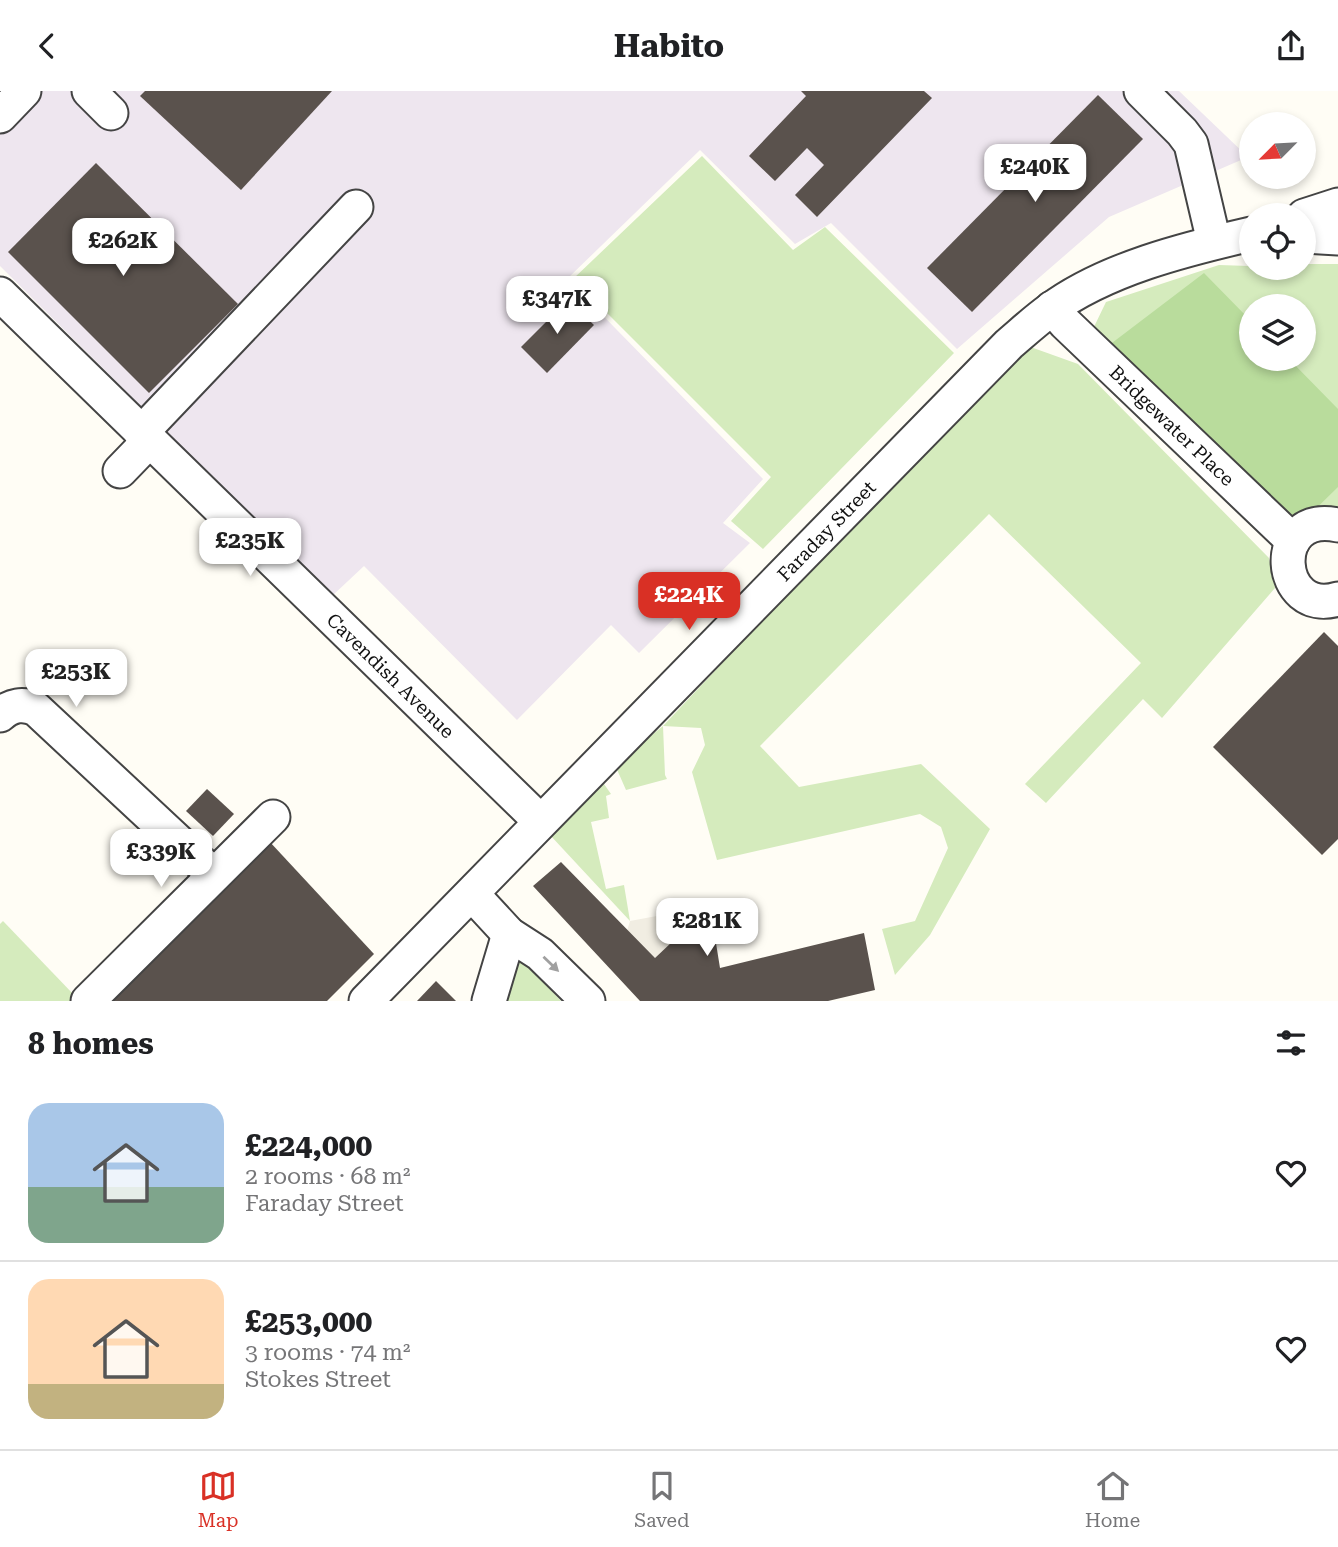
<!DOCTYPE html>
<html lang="en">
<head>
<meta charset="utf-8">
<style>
  :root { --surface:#fff; --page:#f2f2f2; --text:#202124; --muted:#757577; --line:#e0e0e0; --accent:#d93025 }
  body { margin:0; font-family:"Roboto Serif",serif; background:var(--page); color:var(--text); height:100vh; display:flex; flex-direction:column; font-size:26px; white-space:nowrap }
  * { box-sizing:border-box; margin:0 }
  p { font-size:23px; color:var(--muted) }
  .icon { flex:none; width:38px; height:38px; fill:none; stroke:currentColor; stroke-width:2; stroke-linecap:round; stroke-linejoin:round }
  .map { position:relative; height:910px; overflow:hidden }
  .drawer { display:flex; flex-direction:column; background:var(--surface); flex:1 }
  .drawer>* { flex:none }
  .needle { width:46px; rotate:246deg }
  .fabs { position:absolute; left:1239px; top:21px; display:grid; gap:14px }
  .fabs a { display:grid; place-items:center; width:77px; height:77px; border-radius:50%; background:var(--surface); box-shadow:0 4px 10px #0003; font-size:35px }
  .price { position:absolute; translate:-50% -60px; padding:0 16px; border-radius:14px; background:#fff; color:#222; font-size:23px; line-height:46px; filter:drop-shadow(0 2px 4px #0008) }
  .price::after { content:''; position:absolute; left:50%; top:42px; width:21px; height:16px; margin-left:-10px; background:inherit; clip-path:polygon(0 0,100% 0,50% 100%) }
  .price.active { background:var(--accent); color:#fff }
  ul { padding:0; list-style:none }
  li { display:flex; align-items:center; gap:21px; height:175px; padding:0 28px }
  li+li { border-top:2px solid var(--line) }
  li span { display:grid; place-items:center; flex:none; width:196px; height:140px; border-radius:21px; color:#555 }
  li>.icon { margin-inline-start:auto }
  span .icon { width:84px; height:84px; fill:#fffc; stroke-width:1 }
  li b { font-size:30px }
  h2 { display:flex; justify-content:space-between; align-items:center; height:84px; padding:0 28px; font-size:30px }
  header { display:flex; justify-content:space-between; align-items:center; height:91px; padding:0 28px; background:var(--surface); font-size:32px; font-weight:700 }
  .tab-bar { display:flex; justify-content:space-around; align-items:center; height:98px; border-top:2px solid var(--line); background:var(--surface); font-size:19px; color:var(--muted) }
  .tab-bar a { display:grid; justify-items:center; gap:4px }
  .tab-bar .active { color:var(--accent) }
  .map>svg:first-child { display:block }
  .industrial { fill:#eee6ef }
  .green { fill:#d5ebbd; fill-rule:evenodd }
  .forest { fill:#b9dc9c }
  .plaza { fill:#f1ede2 }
  .building { fill:#5a524d }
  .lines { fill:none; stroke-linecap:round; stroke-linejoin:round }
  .minor-casing { stroke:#444; stroke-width:37 }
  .minor { stroke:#fff; stroke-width:33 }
  .oneway { fill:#a0a0a0 }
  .labels { text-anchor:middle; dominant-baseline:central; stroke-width:7; stroke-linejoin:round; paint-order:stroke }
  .street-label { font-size:19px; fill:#111; stroke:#fff }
</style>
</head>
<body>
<header><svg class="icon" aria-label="back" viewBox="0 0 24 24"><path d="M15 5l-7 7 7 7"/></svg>Habito<svg class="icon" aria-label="share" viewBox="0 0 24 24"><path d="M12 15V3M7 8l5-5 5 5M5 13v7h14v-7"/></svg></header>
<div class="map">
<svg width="1338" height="910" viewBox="0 0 1338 910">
  <rect width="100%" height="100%" fill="#fffdf5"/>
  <!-- industrial -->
  <polygon class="industrial" points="0,0 1179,0 1248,66 1109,126 957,258 831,132 795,153 700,59 567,188 763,388 723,432 750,452 639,562 611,534 517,629 364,475 332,505 0,175"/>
  <!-- green -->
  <g class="green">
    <polygon points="702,65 793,159 825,136 954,262 763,458 731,430 771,386 573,188"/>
    <path d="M1304,173H1338V441L1092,240L1106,211L1219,174L1304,177ZM1251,215H1304V268H1251Z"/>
    <polygon points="1025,254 1078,273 1269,467 1275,497 1162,627 1143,608 1046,712 1025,693 1141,572 989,423 760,655 799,696 921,673 990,738 930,844 895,884 882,838 915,830 948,757 941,736 920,723 717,769 692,681 705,654 701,637 663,635 665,684 667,688 626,699 615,674 663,635 985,293"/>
    <polygon points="604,693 611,703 606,705 609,727 591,731 606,798 624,794 630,830 550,744"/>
    <polygon points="3,830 75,905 70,910 0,910 0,833"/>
    <polygon points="515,866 534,881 561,910 493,910"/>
  </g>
  <!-- forest -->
  <polygon class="forest" points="1204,182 1251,230 1251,268 1289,268 1338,318 1338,396 1292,441 1108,255"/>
  <!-- plaza -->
  <polygon class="plaza" points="710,815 655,867 627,840 630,830"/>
  <!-- building -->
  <g class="building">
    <polygon points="145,0 332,0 241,99 140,5"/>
    <polygon points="801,0 924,0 932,7 817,126 795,104 824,74 807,57 775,90 749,65 806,5"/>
    <polygon points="1098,4 1143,48 972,221 927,177"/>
    <polygon points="96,72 238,213 149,302 8,161"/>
    <polygon points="568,209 594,234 547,282 521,256"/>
    <polygon points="1324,541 1338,555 1338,748 1322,764 1213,656"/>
    <polygon points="207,698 234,723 213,745 186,720"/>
    <polygon points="269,750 374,863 327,910 112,910 110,908"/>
    <polygon points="561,771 655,867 710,815 720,877 864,842 875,899 828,910 640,910 533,795"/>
    <polygon points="436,890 456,910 417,910"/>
  </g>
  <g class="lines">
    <!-- minor casing -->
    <g class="minor-casing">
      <g id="minor">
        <polyline points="89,0 111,22"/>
        <polyline points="1141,0 1182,41 1191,53 1214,151"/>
        <polyline points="0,25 24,0"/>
        <polyline points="1304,125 1338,114"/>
        <polyline points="1304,145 1338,147"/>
        <path id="s1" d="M0,203L540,730"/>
        <path id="s2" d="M1052,217L1065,232L1293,450"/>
        <polyline points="141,342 356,116"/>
        <polyline points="120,380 149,350"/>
        <path d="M1338,434C1267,419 1276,527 1338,508"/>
        <path d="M0,624C11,614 23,612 36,618L214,784"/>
        <polyline points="472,803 509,843 540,863 588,910"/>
        <polyline points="88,910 273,726"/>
        <path id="s3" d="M366,910L1009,253C1022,242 1036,229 1050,219C1105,178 1186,158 1251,143"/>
        <polyline points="489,910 509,843"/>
      </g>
    </g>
    <!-- minor -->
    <use href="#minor" class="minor"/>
  </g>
  <!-- one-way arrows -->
  <defs><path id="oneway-solid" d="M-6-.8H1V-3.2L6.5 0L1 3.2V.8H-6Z" transform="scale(1.75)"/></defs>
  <use class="oneway" href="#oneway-solid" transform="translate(551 873) rotate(44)"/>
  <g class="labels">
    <!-- street labels -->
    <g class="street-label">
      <text stroke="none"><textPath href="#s2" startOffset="168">Bridgewater Place</textPath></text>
      <text stroke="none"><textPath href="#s3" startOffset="658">Faraday Street</textPath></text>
      <text stroke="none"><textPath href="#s1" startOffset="546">Cavendish Avenue</textPath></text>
    </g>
  </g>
</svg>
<div class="fabs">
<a><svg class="needle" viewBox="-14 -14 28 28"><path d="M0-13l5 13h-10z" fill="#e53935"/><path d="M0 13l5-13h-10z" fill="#757577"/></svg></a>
<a><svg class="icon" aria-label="locate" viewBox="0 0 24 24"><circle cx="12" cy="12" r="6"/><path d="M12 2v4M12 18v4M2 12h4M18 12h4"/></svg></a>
<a><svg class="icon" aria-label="layers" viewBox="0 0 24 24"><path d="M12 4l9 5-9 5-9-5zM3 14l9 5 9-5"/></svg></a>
</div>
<b class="price" style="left:1035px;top:113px">£240K</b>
<b class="price" style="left:123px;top:187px">£262K</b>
<b class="price" style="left:557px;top:245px">£347K</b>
<b class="price" style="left:250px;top:487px">£235K</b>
<b class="price active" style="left:689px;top:541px">£224K</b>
<b class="price" style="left:76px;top:618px">£253K</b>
<b class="price" style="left:161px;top:798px">£339K</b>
<b class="price" style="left:707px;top:867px">£281K</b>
</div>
<section class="drawer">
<h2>8 homes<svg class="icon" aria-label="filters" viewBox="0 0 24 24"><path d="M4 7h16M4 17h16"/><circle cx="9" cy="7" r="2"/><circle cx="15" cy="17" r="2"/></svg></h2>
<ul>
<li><span style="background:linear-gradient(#a9c7e8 60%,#7fa58c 0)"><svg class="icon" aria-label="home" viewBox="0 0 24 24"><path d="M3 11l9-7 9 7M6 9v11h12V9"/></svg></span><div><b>£224,000</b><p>2 rooms · 68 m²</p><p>Faraday Street</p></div><svg class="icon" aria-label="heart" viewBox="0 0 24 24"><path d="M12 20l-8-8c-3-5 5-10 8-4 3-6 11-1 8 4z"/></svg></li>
<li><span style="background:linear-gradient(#ffd9b3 75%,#c2b280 0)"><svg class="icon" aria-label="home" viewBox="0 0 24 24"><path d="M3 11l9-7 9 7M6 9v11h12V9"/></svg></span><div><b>£253,000</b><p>3 rooms · 74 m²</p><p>Stokes Street</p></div><svg class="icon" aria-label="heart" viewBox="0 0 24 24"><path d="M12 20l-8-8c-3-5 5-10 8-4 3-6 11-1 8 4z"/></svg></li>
</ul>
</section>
<nav class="tab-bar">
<a class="active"><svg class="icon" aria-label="map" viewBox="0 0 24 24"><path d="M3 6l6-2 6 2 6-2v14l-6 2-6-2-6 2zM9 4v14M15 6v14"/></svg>Map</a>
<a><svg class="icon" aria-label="saved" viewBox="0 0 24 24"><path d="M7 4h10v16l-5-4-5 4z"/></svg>Saved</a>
<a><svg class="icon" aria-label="home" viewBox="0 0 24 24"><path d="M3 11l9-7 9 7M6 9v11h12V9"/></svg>Home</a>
</nav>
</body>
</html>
